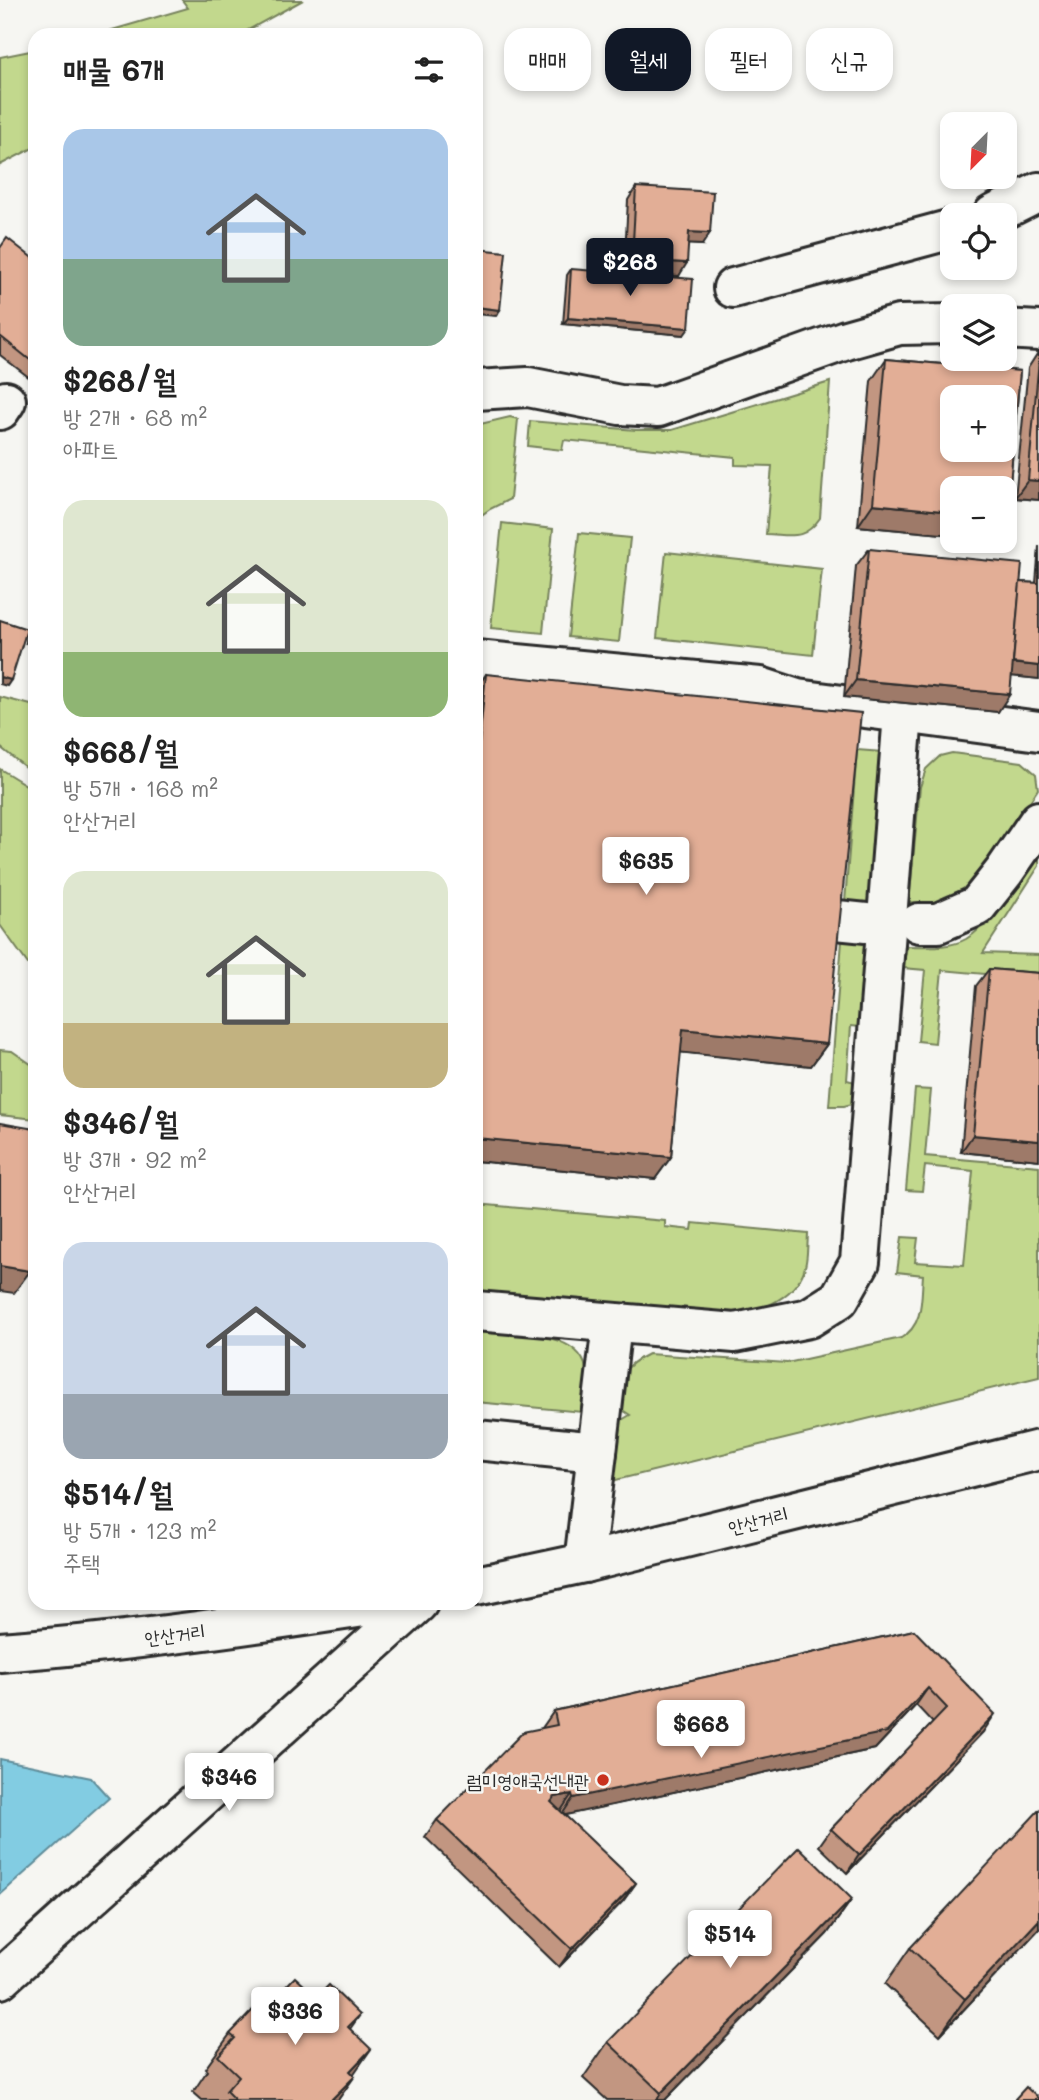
<!DOCTYPE html>
<html lang="ko">
<head>
<meta charset="utf-8">
<style>
  :root { --surface:#fff; --page:#f2f2f2; --text:#222; --muted:#767676; --accent:#111827 }
  body { margin:0; font-family:Mali,"Poor Story",sans-serif; background:var(--page); color:var(--text); height:100vh; display:flex; flex-direction:column; font-size:26px; white-space:nowrap }
  * { box-sizing:border-box; margin:0 }
  p { font-size:23px; color:var(--muted) }
  .icon { flex:none; width:38px; height:38px; fill:none; stroke:currentColor; stroke-width:2; stroke-linecap:round; stroke-linejoin:round }
  .map { position:relative; flex:1; overflow:hidden }
  .drawer { position:absolute; left:28px; top:28px; width:455px; height:1582px; display:flex; flex-direction:column; background:var(--surface); border-radius:21px; box-shadow:0 4px 10px #0003 }
  .drawer>* { flex:none }
  .banner { position:absolute; left:504px; top:28px; width:429px; height:63px; display:flex; gap:14px }
  .needle { width:46px; rotate:204deg }
  .fabs { position:absolute; left:940px; top:112px; display:grid; gap:14px }
  .fabs a { display:grid; place-items:center; width:77px; height:77px; border-radius:14px; background:var(--surface); box-shadow:0 4px 10px #0003; font-size:35px }
  .price { position:absolute; translate:-50% -60px; padding:0 16px; border-radius:7px; background:#fff; color:#222; font-size:23px; line-height:46px; filter:drop-shadow(0 2px 4px #0008) }
  .price::after { content:''; position:absolute; left:50%; top:42px; width:21px; height:16px; margin-left:-10px; background:inherit; clip-path:polygon(0 0,100% 0,50% 100%) }
  .price.selected { background:var(--accent); color:#fff }
  ul { padding:0; list-style:none }
  li { display:grid; align-content:center; gap:14px; height:371px; padding:0 35px }
  li span { display:grid; place-items:center; height:217px; border-radius:21px; color:#555 }
  li>.icon { margin-inline-start:auto }
  span .icon { width:126px; height:126px; fill:#fffc; stroke-width:1 }
  li b { font-size:30px }
  h2 { display:flex; justify-content:space-between; align-items:center; height:84px; padding:0 35px; font-size:30px }
  .chip { padding:0 24px; border-radius:21px; background:var(--surface); box-shadow:0 4px 10px #0003; font-size:24px; line-height:63px }
  .chip.selected { background:var(--accent); color:#fff }
  .map>svg:first-child { display:block }
  .green { fill:#c2d88d; stroke:#76825c; stroke-width:2 }
  .water { fill:#82cce2; stroke:#5f8c99; stroke-width:2 }
  .lines { fill:none; stroke-linecap:round; stroke-linejoin:round }
  .minor-casing { stroke:#2b2b2b; stroke-width:44 }
  .major-casing { stroke:#2b2b2b; stroke-width:44 }
  .minor { stroke:#f6f6f2; stroke-width:38 }
  .major { stroke:#f6f6f2; stroke-width:38 }
  .wall { fill:#c29681; stroke:#2b2b2b; stroke-width:2; fill-rule:evenodd }
  .shaded-wall { fill:#9e7a69; stroke:#2b2b2b; stroke-width:2 }
  .building { fill:#e2ae96; stroke:#2b2b2b; stroke-width:2; fill-rule:evenodd }
  .poi-dot { fill:#c8321e; stroke:#f6f6f2; stroke-width:2.5 }
  .labels { text-anchor:middle; dominant-baseline:central; stroke-width:5; stroke-linejoin:round; paint-order:stroke }
  .street-label { font-size:19px; fill:#2b2b2b; stroke:#f6f6f2 }
  .poi-label { font-size:19px; fill:#2b2b2b; stroke:#f6f6f2; text-anchor:end }
</style>
</head>
<body>
<div class="map">
<svg width="1039" height="2100" viewBox="0 0 1039 2100">
  <rect width="100%" height="100%" fill="#f6f6f2"/>
  <filter id="ink" filterUnits="userSpaceOnUse"><feTurbulence type="fractalNoise" baseFrequency=".0143" numOctaves="2"/><feDisplacementMap in="SourceGraphic" scale="14" xChannelSelector="R" yChannelSelector="G"/><feConvolveMatrix kernelMatrix="1 2 1 2 8 2 1 2 1" color-interpolation-filters="sRGB"/></filter>
  <g filter="url(#ink)">
    <!-- green -->
    <g class="green">
      <polygon points="182,0 303,0 239,35 95,35 188,8"/>
      <polygon points="35,50 35,147 0,165 0,57"/>
      <path d="M830,382L820,518C804,541 791,535 766,534L772,466L735,465V457L564,440L562,450L528,446L530,421L636,430H672Z"/>
      <polygon points="510,417 518,419 510,499 490,509 476,519 476,425"/>
      <polygon points="502,523 553,529 543,633 491,628"/>
      <polygon points="579,533 630,538 619,642 568,637"/>
      <polygon points="666,552 822,569 813,655 657,638"/>
      <polygon points="0,697 35,706 35,775 0,747"/>
      <polygon points="857,750 882,752 870,905 845,902"/>
      <polygon points="952,753 1022,762 1036,774 1038,789 977,883 961,898 942,904 909,902 920,787 926,769 940,756"/>
      <polygon points="0,769 26,785 35,798 35,974 0,925"/>
      <path d="M1039,850V866L983,953L1039,955V979L942,970L935,1043L918,1041L925,970L903,968L907,946C926,946 948,949 966,939C995,921 1019,878 1039,850Z"/>
      <polygon points="842,941 867,943 860,1027 851,1026 847,1080 855,1082 852,1104 844,1106 829,1106"/>
      <polygon points="0,1050 12,1051 35,1067 35,1119 0,1115"/>
      <path d="M915,1089L931,1090L925,1156L1039,1166V1377L612,1481L620,1421L630,1415L624,1411L619,1413C622,1381 615,1370 648,1354L787,1363L901,1338C924,1325 921,1299 923,1275L897,1272L902,1237L918,1238L915,1262L964,1265L973,1171L925,1166L922,1191L906,1190Z"/>
      <path d="M476,1204L665,1221V1227L692,1230L693,1223L808,1234C807,1248 808,1265 801,1277C788,1301 756,1312 731,1317L476,1294Z"/>
      <path d="M476,1331C507,1334 579,1329 586,1369C589,1382 583,1400 582,1412L476,1402Z"/>
    </g>
    <!-- water -->
    <polygon class="water" points="0,1759 91,1778 109,1798 0,1895"/>
    <g class="lines">
      <!-- minor casing -->
      <g class="minor-casing">
        <g id="minor">
          <polyline points="993,215 1039,192"/>
          <polyline points="733,288 952,229"/>
          <polyline points="1004,329 1039,331"/>
          <polyline points="476,390 528,387 620,405 658,407 846,340 899,325 952,324"/>
          <polyline points="0,410 6,401"/>
          <polyline points="476,660 760,687 797,699 1039,731"/>
          <polyline points="827,919 866,923"/>
          <polyline points="919,923 938,923 977,906 1004,872 1039,821"/>
          <polyline points="476,1311 735,1333 809,1318 839,1299 860,1262 903,714"/>
          <polyline points="476,1440 597,1452"/>
          <polyline points="584,1563 612,1324"/>
        </g>
      </g>
      <!-- major casing -->
      <g class="major-casing">
        <g id="major">
          <polyline points="476,1586 584,1563 1039,1450"/>
          <path d="M0,1652C131,1642 260,1623 390,1603"/>
          <polyline points="0,1979 418,1603"/>
        </g>
      </g>
      <!-- minor -->
      <use href="#minor" class="minor"/>
      <!-- major -->
      <use href="#major" class="major"/>
    </g>
    <!-- wall -->
    <g class="wall">
      <polygon points="636,187 702,245 688,244 679,276 624,272 628,200"/>
      <polygon points="0,248 35,260 35,382 0,355"/>
      <polygon points="571,269 684,335 563,324 567,275"/>
      <polygon points="1039,351 1039,500 1015,498 1028,368"/>
      <path d="M886,359L1020,371L1007,517L1004,520V488H952V535L858,526L871,381ZM952,397H1004V450H952Z"/>
      <polygon points="1039,546 1039,679 1012,676 998,712 844,697 856,566 869,549 1020,582 1036,583"/>
      <polygon points="35,547 35,644 26,643"/>
      <polygon points="486,674 827,1044 811,1066 680,1052 671,1157 655,1179 476,1161 476,689"/>
      <polygon points="989,969 1039,973 1039,1160 961,1152 976,986"/>
      <polygon points="914,1630 983,1732 847,1873 819,1846 831,1829 933,1723 916,1705 875,1749 564,1815 636,1883 623,1901 559,1967 425,1837 437,1820 542,1728 554,1711"/>
      <polygon points="852,1899 827,1934 665,2100 607,2100 583,2078 608,2042"/>
      <polygon points="1039,1929 940,2035 885,1984 910,1948"/>
      <polygon points="317,1997 360,2015 350,2029 354,2074 338,2100 202,2100 193,2092 207,2071 205,2069 230,2034 275,1998"/>
    </g>
    <!-- shaded-wall -->
    <g class="shaded-wall">
      <polygon points="689,232 710,233 702,245 681,244"/>
      <polygon points="632,260 687,263 679,276 624,272"/>
      <polygon points="476,307 500,310 496,316 476,314"/>
      <polygon points="568,318 689,328 684,335 563,324"/>
      <polygon points="1028,480 1039,481 1039,500 1015,498"/>
      <polygon points="873,504 952,512 952,535 858,526"/>
      <polygon points="35,631 35,644 26,643"/>
      <polygon points="1009,663 1039,666 1039,679 1001,675"/>
      <polygon points="0,677 11,680 7,686 0,684"/>
      <polygon points="856,680 1010,694 998,712 844,697"/>
      <polygon points="683,1029 827,1044 811,1066 667,1051"/>
      <polygon points="973,1135 1039,1141 1039,1160 961,1152"/>
      <polygon points="476,1138 671,1157 655,1179 476,1161"/>
      <polygon points="0,1266 30,1271 14,1293 0,1291"/>
      <polygon points="928,1688 916,1705 875,1749 561,1816 573,1798"/>
      <polygon points="995,1714 983,1732 847,1873 859,1855"/>
      <polygon points="572,1794 560,1812 539,1819 555,1797"/>
      <polygon points="636,1883 623,1901 559,1967 572,1949"/>
      <polygon points="852,1899 827,1934 665,2100 657,2100 661,2093"/>
      <polygon points="1039,1920 1039,1929 940,2035 965,1999"/>
      <polygon points="371,2049 346,2085 350,2071"/>
      <polygon points="355,2076 338,2100 331,2100"/>
    </g>
    <!-- building -->
    <g class="building">
      <polygon points="636,187 713,192 710,233 689,232 687,263 632,260"/>
      <polygon points="7,238 35,260 35,364 0,336 0,248"/>
      <polygon points="476,249 506,252 500,310 476,307"/>
      <polygon points="571,269 693,279 689,328 568,318"/>
      <path d="M886,359L1020,371L1007,517H1004V488H952V512L873,504ZM952,397H1004V450H952Z"/>
      <polygon points="1039,359 1039,481 1028,480"/>
      <polygon points="869,549 1022,564 1010,694 856,680"/>
      <polygon points="1020,582 1039,583 1039,666 1013,663"/>
      <polygon points="0,620 27,629 11,680 0,677"/>
      <polygon points="486,674 861,713 827,1044 683,1029 671,1157 476,1138 476,774"/>
      <polygon points="989,969 1039,973 1039,1141 973,1135"/>
      <polygon points="0,1123 35,1129 35,1241 30,1271 0,1266"/>
      <polygon points="914,1630 995,1714 859,1855 831,1829 947,1708 928,1688 887,1732 573,1798 572,1794 555,1797 551,1802 636,1883 572,1949 437,1820 523,1732 557,1725 554,1711"/>
      <polygon points="1039,1810 1039,1920 965,1999 910,1948"/>
      <polygon points="799,1847 852,1899 661,2093 608,2042"/>
      <polygon points="295,1977 317,1997 329,1985 360,2015 348,2027 371,2049 350,2071 355,2076 331,2100 235,2100 226,2091 239,2076 218,2056 235,2038 230,2034 269,1993 275,1998"/>
      <polygon points="1026,2087 1039,2099 1039,2100 1014,2100"/>
    </g>
  </g>
  <!-- markers -->
  <circle class="poi-dot" cx="603" cy="1780" r="7"/>
  <g class="labels">
    <!-- street labels -->
    <g class="street-label">
      <text transform="translate(758 1520) rotate(-14)">안산거리</text>
      <text transform="translate(175 1634) rotate(-7)">안산거리</text>
    </g>
    <!-- poi labels -->
    <g class="poi-label">
      <text x="589" y="1780">럼미영애국선내관</text>
    </g>
  </g>
</svg>
<div class="fabs">
<a><svg class="needle" viewBox="-14 -14 28 28"><path d="M0-13l5 13h-10z" fill="#e53935"/><path d="M0 13l5-13h-10z" fill="#767676"/></svg></a>
<a><svg class="icon" aria-label="locate" viewBox="0 0 24 24"><circle cx="12" cy="12" r="6"/><path d="M12 2v4M12 18v4M2 12h4M18 12h4"/></svg></a>
<a><svg class="icon" aria-label="layers" viewBox="0 0 24 24"><path d="M12 4l9 5-9 5-9-5zM3 14l9 5 9-5"/></svg></a>
<a>+</a>
<a>−</a>
</div>
<b class="price selected" style="left:630px;top:298px">$268</b>
<b class="price" style="left:646px;top:897px">$635</b>
<b class="price" style="left:701px;top:1760px">$668</b>
<b class="price" style="left:229px;top:1813px">$346</b>
<b class="price" style="left:730px;top:1970px">$514</b>
<b class="price" style="left:295px;top:2047px">$336</b>
<div class="banner">
<a class="chip">매매</a>
<a class="chip selected">월세</a>
<a class="chip">필터</a>
<a class="chip">신규</a>
</div>
<section class="drawer">
<h2>매물 6개<svg class="icon" aria-label="filters" viewBox="0 0 24 24"><path d="M4 7h16M4 17h16"/><circle cx="9" cy="7" r="2"/><circle cx="15" cy="17" r="2"/></svg></h2>
<ul>
<li><span style="background:linear-gradient(#a9c7e8 60%,#7fa58c 0)"><svg class="icon" aria-label="home" viewBox="0 0 24 24"><path d="M3 11l9-7 9 7M6 9v11h12V9"/></svg></span><div><b>$268/월</b><p>방 2개 · 68 m²</p><p>아파트</p></div></li>
<li><span style="background:linear-gradient(#dfe7d0 70%,#8fb573 0)"><svg class="icon" aria-label="home" viewBox="0 0 24 24"><path d="M3 11l9-7 9 7M6 9v11h12V9"/></svg></span><div><b>$668/월</b><p>방 5개 · 168 m²</p><p>안산거리</p></div></li>
<li><span style="background:linear-gradient(#dfe7d0 70%,#c2b280 0)"><svg class="icon" aria-label="home" viewBox="0 0 24 24"><path d="M3 11l9-7 9 7M6 9v11h12V9"/></svg></span><div><b>$346/월</b><p>방 3개 · 92 m²</p><p>안산거리</p></div></li>
<li><span style="background:linear-gradient(#c9d6e8 70%,#9aa5b1 0)"><svg class="icon" aria-label="home" viewBox="0 0 24 24"><path d="M3 11l9-7 9 7M6 9v11h12V9"/></svg></span><div><b>$514/월</b><p>방 5개 · 123 m²</p><p>주택</p></div></li>
</ul>
</section>
</div>
</body>
</html>
